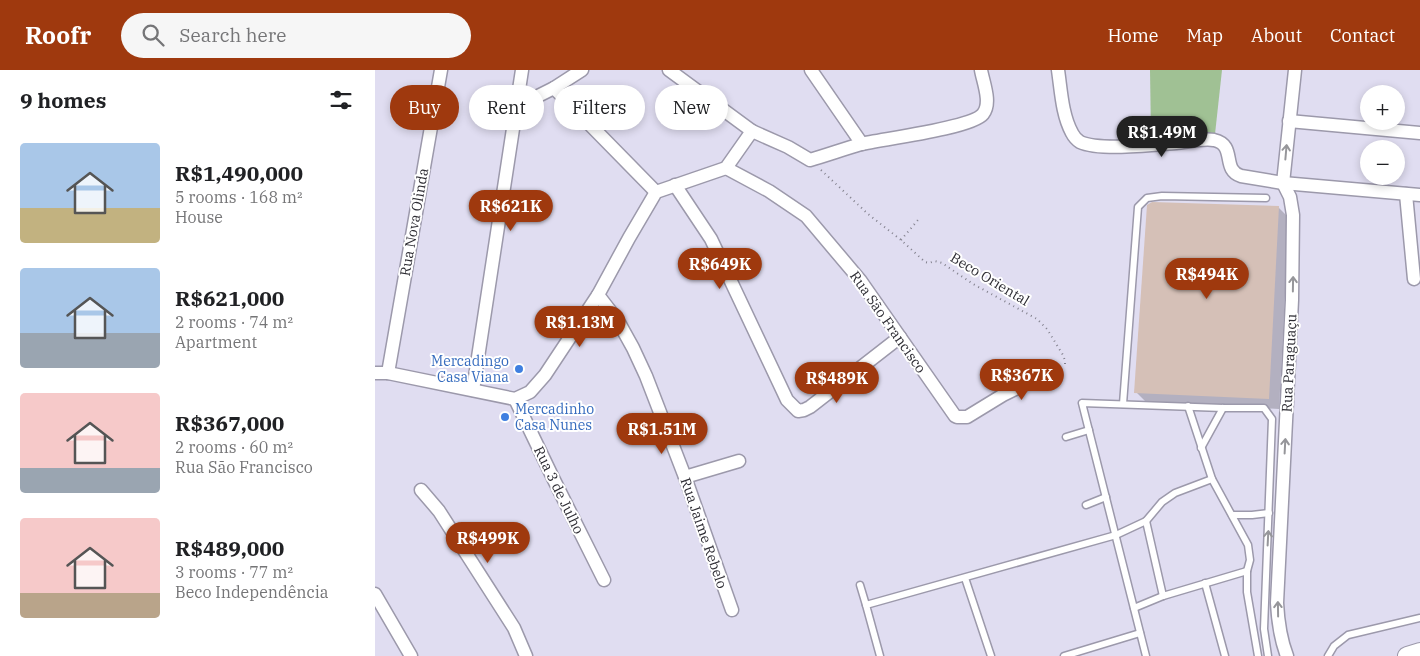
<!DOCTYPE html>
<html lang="en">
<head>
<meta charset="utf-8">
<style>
  :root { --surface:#fff; --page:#f6f6f6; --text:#202124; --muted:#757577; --accent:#9f390e }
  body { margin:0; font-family:"IBM Plex Serif",serif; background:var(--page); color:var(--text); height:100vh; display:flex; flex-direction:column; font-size:19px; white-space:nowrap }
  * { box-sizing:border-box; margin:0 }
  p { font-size:16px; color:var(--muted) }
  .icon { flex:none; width:28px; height:28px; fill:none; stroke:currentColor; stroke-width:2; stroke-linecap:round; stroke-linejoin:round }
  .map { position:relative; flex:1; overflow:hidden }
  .details { display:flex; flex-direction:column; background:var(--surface); width:375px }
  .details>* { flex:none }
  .top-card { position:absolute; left:15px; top:15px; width:475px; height:45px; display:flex; gap:10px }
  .tools { position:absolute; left:985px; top:15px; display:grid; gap:10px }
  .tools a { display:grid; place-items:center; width:45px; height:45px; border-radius:50%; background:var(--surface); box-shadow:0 2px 8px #0003; font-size:25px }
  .price { position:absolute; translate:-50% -42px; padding:0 11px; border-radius:18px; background:var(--accent); color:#fff; font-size:16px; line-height:32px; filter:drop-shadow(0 1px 2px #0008) }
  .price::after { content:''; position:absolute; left:50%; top:30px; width:15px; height:11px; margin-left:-8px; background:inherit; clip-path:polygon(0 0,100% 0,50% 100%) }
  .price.selected { background:#222; color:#fff }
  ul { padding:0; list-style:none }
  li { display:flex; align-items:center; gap:15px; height:125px; padding:0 20px }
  li span { display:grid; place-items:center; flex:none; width:140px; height:100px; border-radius:5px; color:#555 }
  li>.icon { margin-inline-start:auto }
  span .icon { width:60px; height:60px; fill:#fffc; stroke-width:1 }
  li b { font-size:21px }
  h2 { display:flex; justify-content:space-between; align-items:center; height:60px; padding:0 20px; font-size:21px }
  .chip { padding:0 18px; border-radius:22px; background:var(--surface); box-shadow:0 2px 8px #0003; font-size:18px; line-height:45px }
  .chip.selected { background:var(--accent); color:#fff }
  header { display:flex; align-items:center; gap:30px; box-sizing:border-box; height:70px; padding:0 25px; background:var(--accent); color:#fff }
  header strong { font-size:24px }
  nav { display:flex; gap:28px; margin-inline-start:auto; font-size:18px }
  .search { width:350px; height:45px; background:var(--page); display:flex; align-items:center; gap:12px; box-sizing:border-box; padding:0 18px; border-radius:28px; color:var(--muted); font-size:19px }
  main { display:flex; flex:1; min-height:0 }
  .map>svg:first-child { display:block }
  .green { fill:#a0c194 }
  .shadow { fill:#0003 }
  .building { fill:#d5c0b7 }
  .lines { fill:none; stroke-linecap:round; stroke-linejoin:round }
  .lane-casing { stroke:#9c99ab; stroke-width:9 }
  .street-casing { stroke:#9c99ab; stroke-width:15 }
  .secondary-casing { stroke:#9c99ab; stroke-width:20 }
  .path { stroke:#82808d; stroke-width:2; stroke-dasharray:1 4; stroke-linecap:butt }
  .lane { stroke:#fff; stroke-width:6 }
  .street { stroke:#fff; stroke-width:12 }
  .secondary { stroke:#fff; stroke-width:18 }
  .oneway { stroke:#96969a }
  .shop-dot { fill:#3f7fe0; stroke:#fff; stroke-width:2 }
  .labels { text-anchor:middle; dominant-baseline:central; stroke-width:4; stroke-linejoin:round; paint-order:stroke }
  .street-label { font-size:14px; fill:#2e2d34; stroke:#fff }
  .shop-label { font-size:14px; fill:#366cbe; stroke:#fff; text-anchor:end }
</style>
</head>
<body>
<header>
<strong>Roofr</strong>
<div class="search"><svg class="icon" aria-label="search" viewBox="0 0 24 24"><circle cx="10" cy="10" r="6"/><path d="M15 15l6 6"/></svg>Search here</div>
<nav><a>Home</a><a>Map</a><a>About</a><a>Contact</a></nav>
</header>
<main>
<section class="details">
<h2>9 homes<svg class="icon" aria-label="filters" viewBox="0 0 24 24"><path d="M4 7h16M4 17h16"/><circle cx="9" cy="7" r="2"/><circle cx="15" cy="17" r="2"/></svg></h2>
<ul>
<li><span style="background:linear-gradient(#a9c7e8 65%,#c2b280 0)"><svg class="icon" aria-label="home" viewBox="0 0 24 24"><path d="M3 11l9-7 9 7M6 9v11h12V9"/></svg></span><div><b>R$1,490,000</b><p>5 rooms · 168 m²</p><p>House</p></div></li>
<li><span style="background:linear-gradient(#a9c7e8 65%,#9aa5b1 0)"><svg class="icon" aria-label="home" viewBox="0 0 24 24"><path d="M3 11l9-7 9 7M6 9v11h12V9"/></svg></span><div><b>R$621,000</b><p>2 rooms · 74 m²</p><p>Apartment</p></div></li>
<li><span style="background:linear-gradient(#f6c9c9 75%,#9aa5b1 0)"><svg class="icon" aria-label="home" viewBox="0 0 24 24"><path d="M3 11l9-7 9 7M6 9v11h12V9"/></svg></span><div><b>R$367,000</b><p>2 rooms · 60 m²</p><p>Rua São Francisco</p></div></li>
<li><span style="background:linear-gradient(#f6c9c9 75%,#b9a48a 0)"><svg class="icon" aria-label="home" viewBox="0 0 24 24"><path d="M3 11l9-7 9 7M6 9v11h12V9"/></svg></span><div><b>R$489,000</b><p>3 rooms · 77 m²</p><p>Beco Independência</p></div></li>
</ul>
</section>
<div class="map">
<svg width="1045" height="586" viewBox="0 0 1045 586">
  <rect width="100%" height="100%" fill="#e0ddf1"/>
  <!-- green -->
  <polygon class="green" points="775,0 847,0 840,64 776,66"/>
  <!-- shadow -->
  <polygon class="shadow" points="903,137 914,148 904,339 772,333 761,322"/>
  <!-- building -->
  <polygon class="building" points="777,132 904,136 894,329 759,323 772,135"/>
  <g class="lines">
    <!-- lane casing -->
    <g class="lane-casing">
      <g id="lane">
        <polyline points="748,334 763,137 772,128 787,126 891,128"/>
        <polyline points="813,336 837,409"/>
        <polyline points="691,367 714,360"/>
        <polyline points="826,378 848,338"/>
        <polyline points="711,435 731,427"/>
        <polyline points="857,445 877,445 894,443"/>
        <polyline points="771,451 787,432 800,423 837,409 873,475 875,490 872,501 872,522 883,586"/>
        <polyline points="590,508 616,586"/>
        <polyline points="830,513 850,586"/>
        <polyline points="485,515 491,535"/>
        <polyline points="759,538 788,526"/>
        <polyline points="505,586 491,535 741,465 771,451 788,526 872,501"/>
        <polyline points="689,586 765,563"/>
        <polyline points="771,586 707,333 848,338 889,338 897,349 889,559 893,586"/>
        <polyline points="953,586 959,576 973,565 1045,548"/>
      </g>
    </g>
    <!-- street casing -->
    <g class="street-casing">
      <g id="street">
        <path d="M294,0L377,61L413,77L435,90C452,85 469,79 486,74C508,69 597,58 608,44C617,33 608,12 606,0"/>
        <polyline points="436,0 487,74"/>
        <path d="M683,0C686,20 687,45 697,63C699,67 702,70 705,72C724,81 778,75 801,73C812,72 828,68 839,70C862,75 846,100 866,106L908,113L1045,125"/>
        <polyline points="179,18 281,122"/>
        <polyline points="141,37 179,18 207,0"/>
        <polyline points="914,51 1045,63"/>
        <polyline points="351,98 394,121 431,146 485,210 580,346 582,347 592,347 628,325 654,312 681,305"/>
        <polyline points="300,115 336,169 412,330 423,341 429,340 435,337 525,267"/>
        <polyline points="1031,124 1039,209"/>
        <polyline points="223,225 243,251 258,278 271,306 310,407 357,540"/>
        <polyline points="0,303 13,303 140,329 155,322 170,305 223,225 254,168 281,122 351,98 377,61"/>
        <polyline points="13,303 66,0"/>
        <polyline points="98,320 147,0"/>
        <polyline points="140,329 178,408 229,510"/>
        <polyline points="310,407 364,391"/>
        <polyline points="46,420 64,441 139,558 151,586"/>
        <polyline points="0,524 36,586"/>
        <path d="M912,586C905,568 903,552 902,533L917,230L918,145L915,127L908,113L920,0"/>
      </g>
    </g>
    <!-- secondary casing -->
    <g class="secondary-casing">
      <polyline id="secondary" points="1032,586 1045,582"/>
    </g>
    <!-- path -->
    <g class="path">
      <polyline points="446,100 493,144 526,170 550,192 554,193 560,191 567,193 598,214 662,249 672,259 688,285 690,291 690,298"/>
      <polyline points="526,170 543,150"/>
    </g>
    <!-- lane -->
    <use href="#lane" class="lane"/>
    <!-- street -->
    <use href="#street" class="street"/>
    <!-- secondary -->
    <use href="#secondary" class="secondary"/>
  </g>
  <!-- one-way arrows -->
  <defs><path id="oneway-shaft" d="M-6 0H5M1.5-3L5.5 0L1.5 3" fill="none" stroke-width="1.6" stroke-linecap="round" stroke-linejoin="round" transform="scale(1.25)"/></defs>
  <g class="oneway">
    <use href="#oneway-shaft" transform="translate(911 82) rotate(-85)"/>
    <use href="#oneway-shaft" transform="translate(918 214) rotate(-89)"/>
    <use href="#oneway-shaft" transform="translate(910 376) rotate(-87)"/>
    <use href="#oneway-shaft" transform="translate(893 468) rotate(-87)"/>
    <use href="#oneway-shaft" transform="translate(903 539) rotate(-91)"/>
  </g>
  <!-- markers -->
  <g class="shop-dot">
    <circle cx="144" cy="299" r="5"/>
    <circle cx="130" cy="347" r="5"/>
  </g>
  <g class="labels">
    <!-- street labels -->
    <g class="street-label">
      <text transform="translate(39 152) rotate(-80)">Rua Nova Olinda</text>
      <text transform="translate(615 209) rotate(31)">Beco Oriental</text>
      <text transform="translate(513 252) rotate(55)">Rua São Francisco</text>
      <text transform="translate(914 293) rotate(-87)">Rua Paraguaçu</text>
      <text transform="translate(184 420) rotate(64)">Rua 3 de Julho</text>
      <text transform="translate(329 463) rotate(71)">Rua Jaime Rebelo</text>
    </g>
    <!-- shop labels -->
    <g class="shop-label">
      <text x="134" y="291">Mercadingo<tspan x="134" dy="16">Casa Viana</tspan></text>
      <text x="140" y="339" text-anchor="start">Mercadinho<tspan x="140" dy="16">Casa Nunes</tspan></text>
    </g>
  </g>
</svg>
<div class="tools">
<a>+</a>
<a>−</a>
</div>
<b class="price selected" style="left:787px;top:88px">R$1.49M</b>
<b class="price" style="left:136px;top:162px">R$621K</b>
<b class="price" style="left:345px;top:220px">R$649K</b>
<b class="price" style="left:832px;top:230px">R$494K</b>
<b class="price" style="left:205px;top:278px">R$1.13M</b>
<b class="price" style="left:647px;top:331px">R$367K</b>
<b class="price" style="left:462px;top:334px">R$489K</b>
<b class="price" style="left:287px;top:385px">R$1.51M</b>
<b class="price" style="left:113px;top:494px">R$499K</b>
<div class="top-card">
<a class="chip selected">Buy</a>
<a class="chip">Rent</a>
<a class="chip">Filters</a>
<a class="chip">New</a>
</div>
</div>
</main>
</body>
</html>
